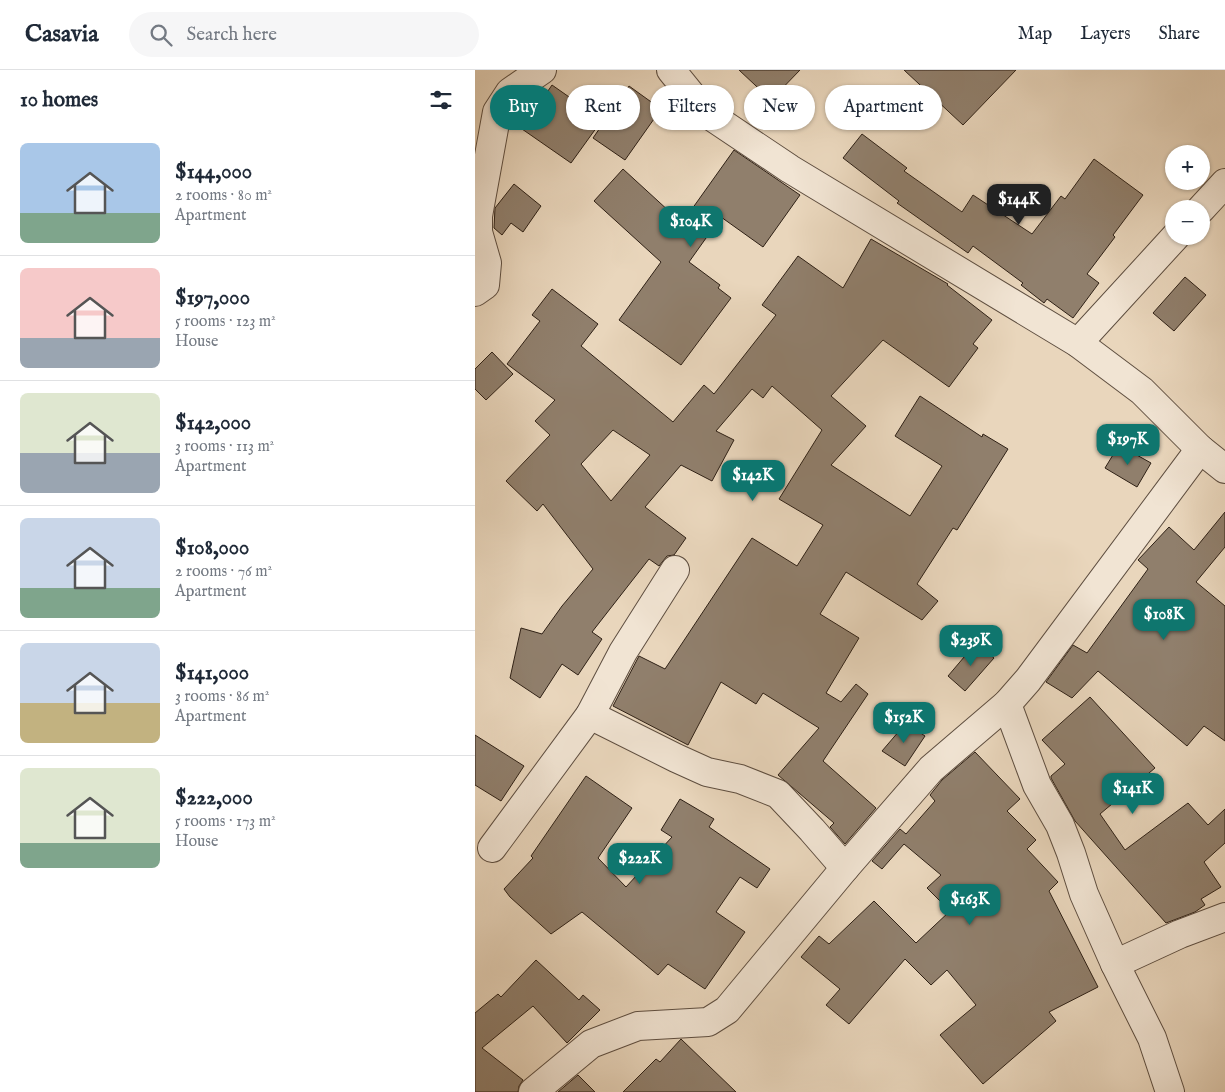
<!DOCTYPE html>
<html lang="en">
<head>
<meta charset="utf-8">
<style>
  :root { --surface:#fff; --page:#f6f6f7; --text:#1f2937; --muted:#747a83; --line:#e0e1e3; --accent:#0f766e }
  body { margin:0; font-family:"IM FELL English",serif; background:var(--page); color:var(--text); height:100vh; display:flex; flex-direction:column; font-size:19px; white-space:nowrap }
  * { box-sizing:border-box; margin:0 }
  p { font-size:16px; color:var(--muted) }
  .icon { flex:none; width:28px; height:28px; fill:none; stroke:currentColor; stroke-width:2; stroke-linecap:round; stroke-linejoin:round }
  .map { position:relative; flex:1; overflow:hidden }
  .panel { display:flex; flex-direction:column; background:var(--surface); width:475px }
  .panel>* { flex:none }
  .hud { position:absolute; left:15px; top:15px; width:475px; height:45px; display:flex; gap:10px }
  .buttons { position:absolute; left:690px; top:75px; display:grid; gap:10px }
  .buttons a { display:grid; place-items:center; width:45px; height:45px; border-radius:50%; background:var(--surface); box-shadow:0 1px 4px #0004; font-size:25px }
  .price { position:absolute; translate:-50% -42px; padding:0 11px; border-radius:10px; background:var(--accent); color:#fff; font-size:16px; line-height:32px; filter:drop-shadow(0 1px 2px #0008) }
  .price::after { content:''; position:absolute; left:50%; top:30px; width:15px; height:11px; margin-left:-8px; background:inherit; clip-path:polygon(0 0,100% 0,50% 100%) }
  .price.on { background:#222; color:#fff }
  ul { padding:0; list-style:none }
  li { display:flex; align-items:center; gap:15px; height:125px; padding:0 20px }
  li+li { border-top:1px solid var(--line) }
  li span { display:grid; place-items:center; flex:none; width:140px; height:100px; border-radius:8px; color:#555 }
  li>.icon { margin-inline-start:auto }
  span .icon { width:60px; height:60px; fill:#fffc; stroke-width:1 }
  li b { font-size:21px }
  h2 { display:flex; justify-content:space-between; align-items:center; height:60px; padding:0 20px; font-size:21px }
  .pill { padding:0 18px; border-radius:22px; background:var(--surface); box-shadow:0 1px 4px #0004; font-size:18px; line-height:45px }
  .pill.on { background:var(--accent); color:#fff }
  header { display:flex; align-items:center; gap:30px; box-sizing:border-box; height:70px; padding:0 25px; background:var(--surface); border-bottom:1px solid var(--line) }
  header strong { font-size:24px }
  nav { display:flex; gap:28px; margin-inline-start:auto; font-size:18px }
  .search { width:350px; height:45px; background:var(--page); display:flex; align-items:center; gap:12px; box-sizing:border-box; padding:0 18px; border-radius:28px; color:var(--muted); font-size:19px }
  main { display:flex; flex:1; min-height:0 }
  .map>svg:first-child { display:block }
  .building { fill:#907f6c; stroke:#2f2116; fill-rule:evenodd }
  .lines { fill:none; stroke-linecap:round; stroke-linejoin:round }
  .minor-casing { stroke:#5e4e40; stroke-width:30 }
  .minor { stroke:#f1e4d3; stroke-width:28 }
</style>
</head>
<body>
<header>
<strong>Casavia</strong>
<div class="search"><svg class="icon" aria-label="search" viewBox="0 0 24 24"><circle cx="10" cy="10" r="6"/><path d="M15 15l6 6"/></svg>Search here</div>
<nav><a>Map</a><a>Layers</a><a>Share</a></nav>
</header>
<main>
<section class="panel">
<h2>10 homes<svg class="icon" aria-label="filters" viewBox="0 0 24 24"><path d="M4 7h16M4 17h16"/><circle cx="9" cy="7" r="2"/><circle cx="15" cy="17" r="2"/></svg></h2>
<ul>
<li><span style="background:linear-gradient(#a9c7e8 70%,#7fa58c 0)"><svg class="icon" aria-label="home" viewBox="0 0 24 24"><path d="M3 11l9-7 9 7M6 9v11h12V9"/></svg></span><div><b>$144,000</b><p>2 rooms · 80 m²</p><p>Apartment</p></div></li>
<li><span style="background:linear-gradient(#f6c9c9 70%,#9aa5b1 0)"><svg class="icon" aria-label="home" viewBox="0 0 24 24"><path d="M3 11l9-7 9 7M6 9v11h12V9"/></svg></span><div><b>$197,000</b><p>5 rooms · 123 m²</p><p>House</p></div></li>
<li><span style="background:linear-gradient(#dfe7d0 60%,#9aa5b1 0)"><svg class="icon" aria-label="home" viewBox="0 0 24 24"><path d="M3 11l9-7 9 7M6 9v11h12V9"/></svg></span><div><b>$142,000</b><p>3 rooms · 113 m²</p><p>Apartment</p></div></li>
<li><span style="background:linear-gradient(#c9d6e8 70%,#7fa58c 0)"><svg class="icon" aria-label="home" viewBox="0 0 24 24"><path d="M3 11l9-7 9 7M6 9v11h12V9"/></svg></span><div><b>$108,000</b><p>2 rooms · 76 m²</p><p>Apartment</p></div></li>
<li><span style="background:linear-gradient(#c9d6e8 60%,#c2b280 0)"><svg class="icon" aria-label="home" viewBox="0 0 24 24"><path d="M3 11l9-7 9 7M6 9v11h12V9"/></svg></span><div><b>$141,000</b><p>3 rooms · 86 m²</p><p>Apartment</p></div></li>
<li><span style="background:linear-gradient(#dfe7d0 75%,#7fa58c 0)"><svg class="icon" aria-label="home" viewBox="0 0 24 24"><path d="M3 11l9-7 9 7M6 9v11h12V9"/></svg></span><div><b>$222,000</b><p>5 rooms · 173 m²</p><p>House</p></div></li>
</ul>
</section>
<div class="map">
<svg width="750" height="1022" viewBox="0 0 750 1022">
  <rect width="100%" height="100%" fill="#e9d6bc"/>
  <filter id="stains"><feTurbulence type="fractalNoise" baseFrequency=".004" numOctaves="4"/><feColorMatrix values="0 0 0 0 .2 0 0 0 0 .09 0 0 0 0 .02 0 0 0 .5 -.17"/></filter>
  <radialGradient id="worn" r=".72"><stop offset=".6" stop-color="#630" stop-opacity="0"/><stop offset="1" stop-color="#630" stop-opacity=".3"/></radialGradient>
  <!-- building -->
  <g class="building">
    <polygon points="264,0 325,0 296,30"/>
    <polygon points="429,0 541,0 488,55"/>
    <polygon points="77,15 127,50 96,93 47,59"/>
    <polygon points="154,16 186,39 150,90 118,68"/>
    <polygon points="387,64 432,98 429,101 487,142 498,125 557,164 586,126 590,129 619,89 668,125 638,165 640,167 612,204 624,213 598,248 572,229 569,233 546,215 548,213 498,176 493,183 422,133 424,131 368,88"/>
    <polygon points="259,80 325,125 288,177 246,147 214,192 245,215 243,218 256,228 206,295 144,250 186,192 119,131 148,99 207,153"/>
    <polygon points="39,114 66,136 48,162 36,153 27,165 19,158 20,138"/>
    <path d="M396,169L473,214L472,215L517,250L498,274L503,278L474,317L408,270L356,326L391,356L356,395L435,446L467,396L420,366L445,326L507,367L508,364L533,379L482,460L478,458L442,514L463,531L447,550L371,502L345,544L384,568L351,623L366,632L381,614L393,624L348,691L401,738L370,774L355,757L359,753L303,705L344,658L288,623L281,634L246,612L213,675L138,636L164,586L190,599L277,468L322,496L348,455L304,429L347,360L297,316L288,328L277,319L241,361L259,370L237,411L206,395L170,437L211,468L199,485L192,486L184,496L174,489L117,562L127,569L103,605L87,594L65,628L35,608L46,558L67,564L87,536L118,499L68,434L62,441L31,411L75,365L60,351L80,330L32,294L65,251L57,245L77,219L123,254L106,276L198,352L229,315L239,324L301,245L287,235L323,186L368,218ZM138,360L175,385L136,431L106,394Z"/>
    <polygon points="710,207 731,225 699,261 678,243"/>
    <polygon points="17,282 38,304 11,330 0,319 0,299"/>
    <polygon points="644,375 676,393 662,417 630,398"/>
    <polygon points="750,442 750,477 721,512 750,536 750,671 729,656 712,676 623,601 597,628 571,612 598,575 612,583 673,499 663,490 694,457 719,480"/>
    <polygon points="501,573 519,588 490,621 473,606"/>
    <polygon points="615,627 680,698 625,744 650,780 713,733 733,755 750,739 750,773 729,792 746,817 726,829 730,835 720,842 691,853 600,751 576,708 576,706 590,694 567,670"/>
    <polygon points="431,653 450,666 430,696 407,681"/>
    <polygon points="0,665 49,696 26,731 0,715"/>
    <polygon points="500,682 545,729 532,741 561,770 552,779 583,812 574,821 623,917 574,942 581,951 508,1014 465,965 501,935 472,900 456,915 430,889 374,954 351,935 365,919 326,887 344,866 354,874 399,831 441,873 475,841 452,818 466,805 429,774 407,799 397,791 425,759 431,764 460,731 455,725 467,710"/>
    <polygon points="111,706 157,738 123,788 151,817 197,767 186,760 205,729 239,749 234,757 295,799 282,818 265,807 241,842 270,862 230,919 193,894 183,905 107,842 76,864 35,827 29,819 58,788 56,786"/>
    <polygon points="61,890 104,930 108,925 125,940 92,973 58,936 7,978 48,1010 44,1016 43,1022 0,1022 0,943 23,924 26,927"/>
    <polygon points="206,969 261,1022 148,1022 181,989 185,992"/>
    <polygon points="103,1005 120,1022 83,1022"/>
  </g>
  <g class="lines">
    <!-- minor casing -->
    <g class="minor-casing">
      <g id="minor">
        <polyline points="196,0 230,42 315,99 603,273 667,321 725,379 750,399"/>
        <polyline points="726,139 750,113"/>
        <polyline points="0,222 10,215 12,193 3,162 3,146 22,42 35,22 67,0"/>
        <polyline points="603,273 701,166"/>
        <polyline points="532,634 562,715 585,755 596,783 609,824 640,894 677,968 695,1022"/>
        <polyline points="115,645 201,688 232,702 265,709 303,724 337,760 370,798"/>
        <polyline points="17,778 115,645 148,582 200,500"/>
        <polyline points="640,894 705,864 750,847"/>
        <polyline points="58,1022 116,974 163,956 233,952 252,940 370,798 456,699 532,634 553,610 725,379"/>
      </g>
    </g>
    <!-- minor -->
    <use href="#minor" class="minor"/>
  </g>
  <rect width="100%" height="100%" filter="url(#stains)"/>
  <rect width="100%" height="100%" fill="url(#worn)"/>
</svg>
<div class="buttons">
<a>+</a>
<a>−</a>
</div>
<b class="price on" style="left:544px;top:156px">$144K</b>
<b class="price" style="left:216px;top:178px">$104K</b>
<b class="price" style="left:653px;top:396px">$197K</b>
<b class="price" style="left:278px;top:432px">$142K</b>
<b class="price" style="left:689px;top:571px">$108K</b>
<b class="price" style="left:496px;top:597px">$239K</b>
<b class="price" style="left:429px;top:674px">$152K</b>
<b class="price" style="left:658px;top:745px">$141K</b>
<b class="price" style="left:165px;top:815px">$222K</b>
<b class="price" style="left:495px;top:856px">$163K</b>
<div class="hud">
<a class="pill on">Buy</a>
<a class="pill">Rent</a>
<a class="pill">Filters</a>
<a class="pill">New</a>
<a class="pill">Apartment</a>
</div>
</div>
</main>
</body>
</html>
